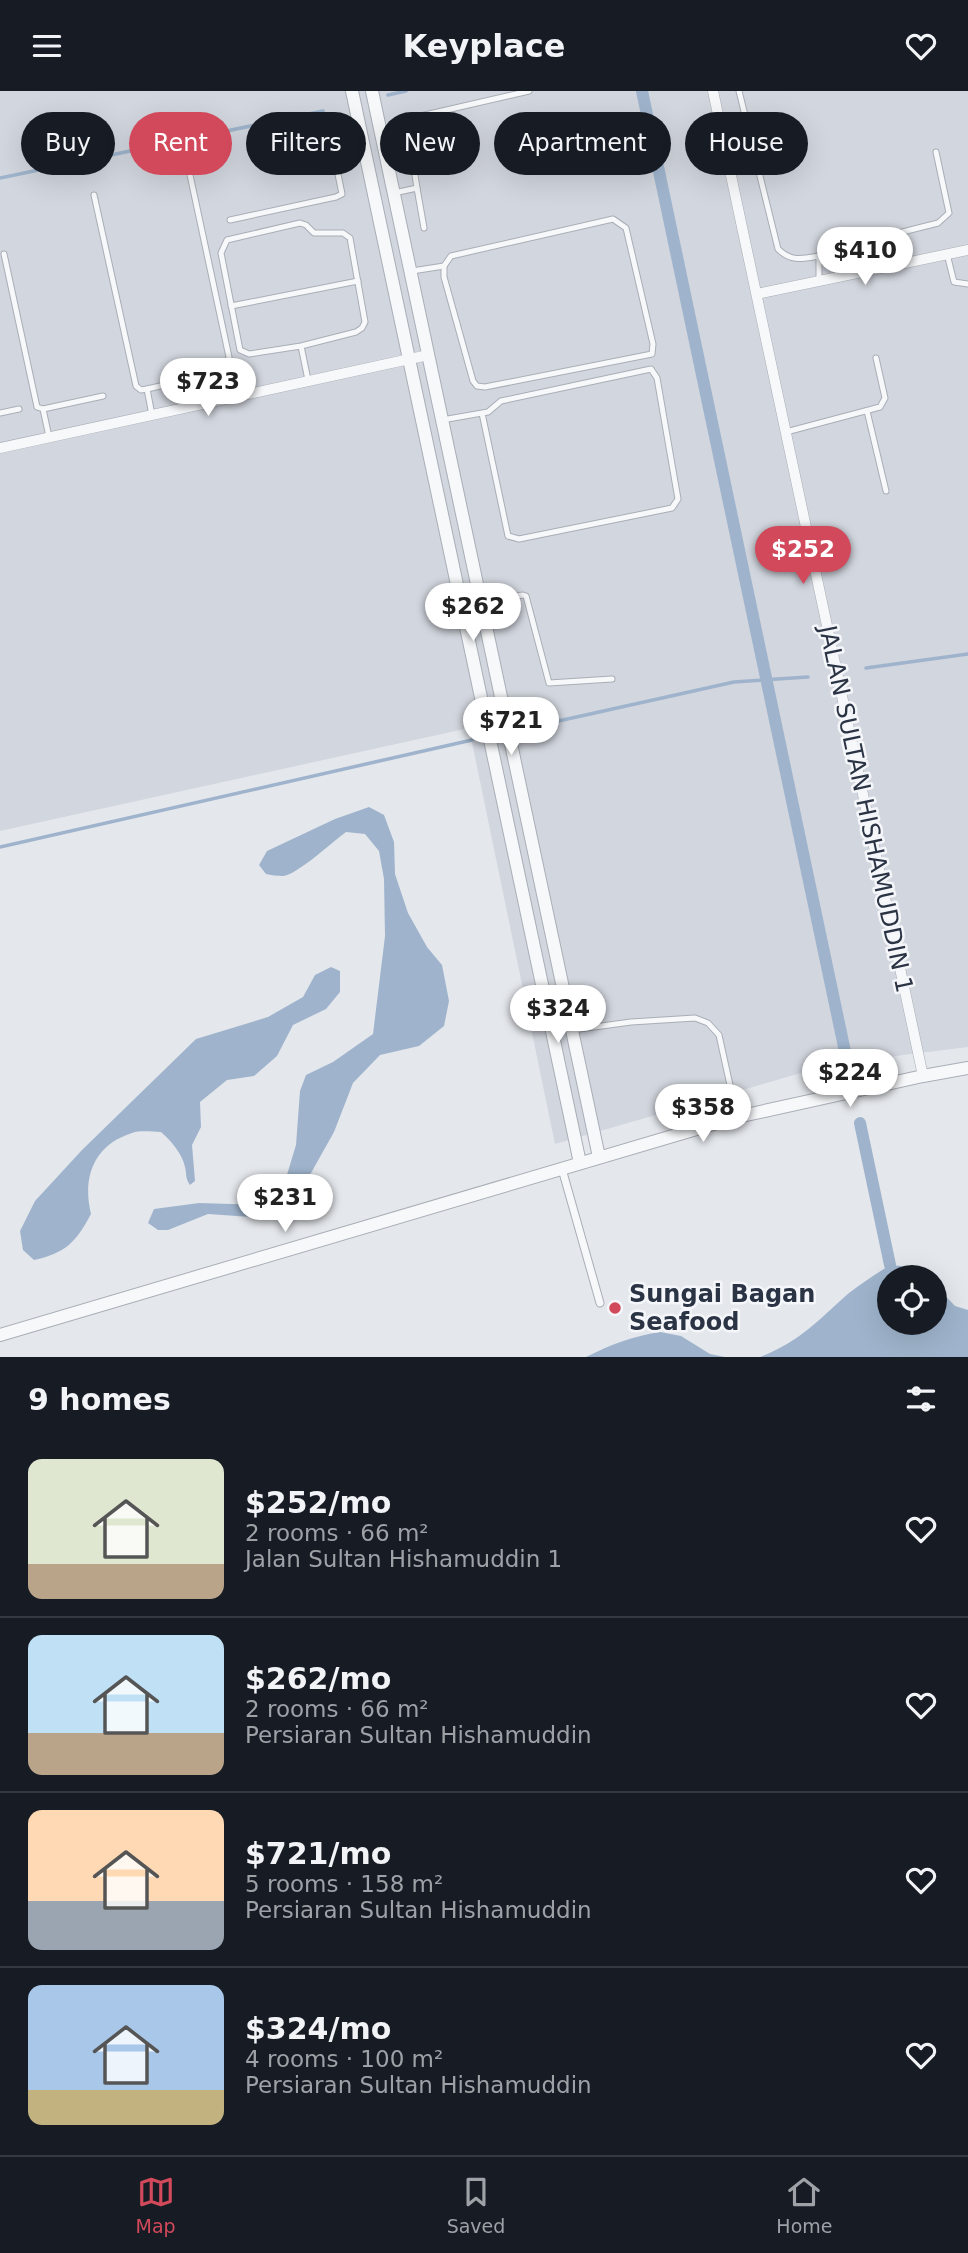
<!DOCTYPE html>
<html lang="en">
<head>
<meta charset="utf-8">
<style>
  :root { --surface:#171b24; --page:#20242c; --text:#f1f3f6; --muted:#9ea1a6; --line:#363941; --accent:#d1495b }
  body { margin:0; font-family:"DejaVu Sans",sans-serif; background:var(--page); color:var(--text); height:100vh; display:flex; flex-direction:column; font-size:26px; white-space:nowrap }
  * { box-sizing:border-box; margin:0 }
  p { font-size:23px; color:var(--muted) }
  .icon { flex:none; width:38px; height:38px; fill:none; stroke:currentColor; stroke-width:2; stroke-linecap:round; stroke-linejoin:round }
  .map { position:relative; height:1266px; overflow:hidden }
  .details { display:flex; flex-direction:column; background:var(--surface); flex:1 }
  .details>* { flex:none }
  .hud { position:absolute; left:21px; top:21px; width:928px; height:63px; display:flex; gap:14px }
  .tools { position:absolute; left:877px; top:1174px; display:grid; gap:14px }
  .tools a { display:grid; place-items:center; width:70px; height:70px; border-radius:50%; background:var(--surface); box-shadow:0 7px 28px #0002; font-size:35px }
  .price { position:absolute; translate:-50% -60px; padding:0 16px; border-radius:24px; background:#fff; color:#222; font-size:23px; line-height:46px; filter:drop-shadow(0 2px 4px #0008) }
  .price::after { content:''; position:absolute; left:50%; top:42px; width:21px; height:16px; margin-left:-10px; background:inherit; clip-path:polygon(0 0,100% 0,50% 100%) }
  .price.selected { background:var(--accent); color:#fff }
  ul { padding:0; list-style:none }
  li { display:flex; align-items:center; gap:21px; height:175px; padding:0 28px }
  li+li { border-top:2px solid var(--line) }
  li span { display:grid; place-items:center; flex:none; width:196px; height:140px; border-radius:14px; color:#555 }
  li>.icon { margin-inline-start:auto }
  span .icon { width:84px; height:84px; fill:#fffc; stroke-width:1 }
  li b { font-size:30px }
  h2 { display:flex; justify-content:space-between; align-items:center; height:84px; padding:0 28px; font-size:30px }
  .chip { padding:0 24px; border-radius:32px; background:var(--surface); box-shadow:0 7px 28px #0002; font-size:24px; line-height:63px }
  .chip.selected { background:var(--accent); color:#fff }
  header { display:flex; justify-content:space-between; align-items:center; height:91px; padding:0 28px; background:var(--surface); font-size:32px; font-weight:800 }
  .dock { display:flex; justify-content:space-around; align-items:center; height:98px; border-top:2px solid var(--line); background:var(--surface); font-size:19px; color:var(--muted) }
  .dock a { display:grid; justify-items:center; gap:4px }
  .dock .selected { color:var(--accent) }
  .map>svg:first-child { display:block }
  .built { fill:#d2d6de }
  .water { fill:#9fb4cc }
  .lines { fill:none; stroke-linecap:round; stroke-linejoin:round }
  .stream { stroke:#9fb4cc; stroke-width:3.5 }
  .canal { stroke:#9fb4cc; stroke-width:12 }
  .service-casing { stroke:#a9aeb7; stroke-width:7 }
  .pedestrian-casing { stroke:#a9aeb7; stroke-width:9 }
  .minor-casing { stroke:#a9aeb7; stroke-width:11 }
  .tertiary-casing { stroke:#a9aeb7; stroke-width:14 }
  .service { stroke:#f7f8fa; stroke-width:5 }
  .pedestrian { stroke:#f7f8fa; stroke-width:7 }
  .minor { stroke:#f7f8fa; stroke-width:10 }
  .tertiary { stroke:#f7f8fa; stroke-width:12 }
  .poi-dot { fill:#d1495b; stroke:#f4f6f9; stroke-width:2.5 }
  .labels { text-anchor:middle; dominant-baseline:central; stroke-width:5; stroke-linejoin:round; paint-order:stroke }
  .street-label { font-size:24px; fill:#2b3445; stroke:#f4f6f9 }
  .poi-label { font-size:24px; font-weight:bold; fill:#2b3445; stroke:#f4f6f9; text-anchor:start }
</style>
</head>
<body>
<header><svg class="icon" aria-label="menu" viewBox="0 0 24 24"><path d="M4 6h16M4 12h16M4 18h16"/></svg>Keyplace<svg class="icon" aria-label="heart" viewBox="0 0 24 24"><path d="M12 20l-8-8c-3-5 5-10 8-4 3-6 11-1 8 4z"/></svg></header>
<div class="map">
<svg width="968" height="1266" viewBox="0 0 968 1266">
  <rect width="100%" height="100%" fill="#e4e7ec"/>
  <!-- built -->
  <polygon class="built" points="0,0 968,0 968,956 832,973 555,1053 469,637 0,740"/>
  <!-- water -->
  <g class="water">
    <path d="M369,716L384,724L394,751L395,783L408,822L427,856L442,874L449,910L444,935L419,955L380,964L353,992L334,1041L311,1082L292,1105L273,1121L251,1126L208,1123L168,1139H158L148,1132L154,1118L199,1112L265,1114L282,1100L296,1054L300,1000L306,984L333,971L373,943L385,845L384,788L379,760L365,743L346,741C332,751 297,784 283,785C277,785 271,784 266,783L259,774L267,760L335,728Z"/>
    <path d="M331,876L340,880V901L326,918L293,934L277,965L254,985L227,989L200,1011L201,1036L192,1054L195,1090L190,1094C185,1087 187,1084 185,1076C182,1062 171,1050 161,1041C152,1041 141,1039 132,1042C94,1054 82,1086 91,1123C76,1151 66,1162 34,1169L23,1159L20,1140L35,1110L82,1059L196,948L268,926L303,906L315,884Z"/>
    <path d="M890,1174L912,1176L926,1186H889V1232H934L935,1194L955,1215L968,1219V1266H760C801,1250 817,1230 849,1202C862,1192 876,1183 890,1174Z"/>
    <path d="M660,1241L681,1245L710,1263L725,1266H586C610,1254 633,1245 660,1241Z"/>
  </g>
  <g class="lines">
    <!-- stream -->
    <g class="stream">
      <polyline points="388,4 406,0"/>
      <polyline points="0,87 323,20"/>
      <polyline points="866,577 968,563"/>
      <polyline points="536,635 734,591 808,586"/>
      <polyline points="0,756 472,649"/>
    </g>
    <!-- canal -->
    <g class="canal">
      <polyline points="642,0 847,970"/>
      <polyline points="860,1032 890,1174"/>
    </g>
    <!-- service casing -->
    <g class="service-casing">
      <g id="service">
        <path d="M739,0L778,158C791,171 802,168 819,165"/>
        <polyline points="417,97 424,137"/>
        <polyline points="394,102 417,97 408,39 416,26 529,0"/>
        <polyline points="94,104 136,295 141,299 147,298"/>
        <polygon points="613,128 626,137 653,253 652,263 485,296 477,295 473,290 444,186 444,175 451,165"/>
        <polyline points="230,129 336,106 342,103 330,44 332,40 359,34"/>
        <polyline points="4,163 37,316 43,318 49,346"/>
        <polyline points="947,163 954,191 968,193"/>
        <polyline points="412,180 444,175"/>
        <polyline points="819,190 819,165 839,157 938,132 949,122 936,61"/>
        <polyline points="231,215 358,190"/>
        <polyline points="301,255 249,263 240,259 221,162 227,149 300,132 306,134 314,142 343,142 350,147 365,231 362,237 356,241 301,255 308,289"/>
        <polyline points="43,318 103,305"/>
        <polyline points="867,320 886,400"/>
        <polyline points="0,322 19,318"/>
        <polyline points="152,324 147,298 217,282 225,277 229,266 187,70"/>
        <polyline points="442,329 482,322 488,321 501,310 651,278 657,287 678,408 672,417 519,448 508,445 482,322"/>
        <polyline points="786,341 880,316 885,307 876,267"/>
        <polyline points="481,510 523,504 526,505 549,592 612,588"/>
        <polyline points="572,939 631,931 695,927 708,932 719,944 737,1026"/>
      </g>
    </g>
    <!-- pedestrian casing -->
    <g class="pedestrian-casing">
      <polyline id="pedestrian" points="562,1078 600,1212"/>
    </g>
    <!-- minor casing -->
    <g class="minor-casing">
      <g id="minor">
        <polyline points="713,0 923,985"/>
        <polyline points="757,203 968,159"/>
        <polyline points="0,357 428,264"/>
      </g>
    </g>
    <!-- tertiary casing -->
    <g class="tertiary-casing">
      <g id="tertiary">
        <polyline points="352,0 580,1072"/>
        <polyline points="372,0 599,1066"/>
        <polyline points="0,1244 737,1026 923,985 968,977"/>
      </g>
    </g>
    <!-- service -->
    <use href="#service" class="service"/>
    <!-- pedestrian -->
    <use href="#pedestrian" class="pedestrian"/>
    <!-- minor -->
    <use href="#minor" class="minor"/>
    <!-- tertiary -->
    <use href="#tertiary" class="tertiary"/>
  </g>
  <!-- markers -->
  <circle class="poi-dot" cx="615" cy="1217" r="7"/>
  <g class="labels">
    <!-- street labels -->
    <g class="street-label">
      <text transform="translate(866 718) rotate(78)">JALAN SULTAN HISHAMUDDIN 1</text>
    </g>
    <!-- poi labels -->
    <g class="poi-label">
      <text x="629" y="1203">Sungai Bagan<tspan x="629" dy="28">Seafood</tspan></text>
    </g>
  </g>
</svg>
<div class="tools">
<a><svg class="icon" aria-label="locate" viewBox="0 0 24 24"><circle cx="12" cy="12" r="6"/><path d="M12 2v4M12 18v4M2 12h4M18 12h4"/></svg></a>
</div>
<b class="price" style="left:865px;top:196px">$410</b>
<b class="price" style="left:208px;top:327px">$723</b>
<b class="price selected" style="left:803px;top:495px">$252</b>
<b class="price" style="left:473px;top:552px">$262</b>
<b class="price" style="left:511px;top:666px">$721</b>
<b class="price" style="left:558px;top:954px">$324</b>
<b class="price" style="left:850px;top:1018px">$224</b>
<b class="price" style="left:703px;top:1053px">$358</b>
<b class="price" style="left:285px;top:1143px">$231</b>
<div class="hud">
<a class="chip">Buy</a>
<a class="chip selected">Rent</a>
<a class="chip">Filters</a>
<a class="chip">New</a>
<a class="chip">Apartment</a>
<a class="chip">House</a>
</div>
</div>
<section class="details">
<h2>9 homes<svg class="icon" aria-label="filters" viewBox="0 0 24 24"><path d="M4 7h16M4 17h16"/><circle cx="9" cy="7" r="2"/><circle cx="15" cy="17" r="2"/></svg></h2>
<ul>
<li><span style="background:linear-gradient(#dfe7d0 75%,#b9a48a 0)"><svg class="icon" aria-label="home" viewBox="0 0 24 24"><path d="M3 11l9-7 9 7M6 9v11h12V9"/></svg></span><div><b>$252/mo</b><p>2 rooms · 66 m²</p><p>Jalan Sultan Hishamuddin 1</p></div><svg class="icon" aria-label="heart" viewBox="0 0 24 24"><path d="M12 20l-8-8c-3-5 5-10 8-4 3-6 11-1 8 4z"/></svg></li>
<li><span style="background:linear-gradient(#bfe0f5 70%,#b9a48a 0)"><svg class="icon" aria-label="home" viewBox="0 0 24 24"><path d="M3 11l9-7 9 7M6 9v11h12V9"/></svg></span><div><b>$262/mo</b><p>2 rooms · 66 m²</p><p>Persiaran Sultan Hishamuddin</p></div><svg class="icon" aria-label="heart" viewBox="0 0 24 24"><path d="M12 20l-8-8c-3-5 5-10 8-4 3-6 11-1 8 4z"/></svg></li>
<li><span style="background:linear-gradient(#ffd9b3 65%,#9aa5b1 0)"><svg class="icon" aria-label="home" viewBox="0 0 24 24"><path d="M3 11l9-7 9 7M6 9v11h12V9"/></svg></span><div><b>$721/mo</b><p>5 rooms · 158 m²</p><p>Persiaran Sultan Hishamuddin</p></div><svg class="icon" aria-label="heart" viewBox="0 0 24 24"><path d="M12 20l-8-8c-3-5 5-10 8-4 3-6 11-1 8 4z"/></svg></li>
<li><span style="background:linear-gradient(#a9c7e8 75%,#c2b280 0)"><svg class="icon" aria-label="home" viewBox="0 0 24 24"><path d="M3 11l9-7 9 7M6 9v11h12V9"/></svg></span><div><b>$324/mo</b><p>4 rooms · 100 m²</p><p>Persiaran Sultan Hishamuddin</p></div><svg class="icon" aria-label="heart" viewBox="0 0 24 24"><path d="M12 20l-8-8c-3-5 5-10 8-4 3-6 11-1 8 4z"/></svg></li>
</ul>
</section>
<nav class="dock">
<a class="selected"><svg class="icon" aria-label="map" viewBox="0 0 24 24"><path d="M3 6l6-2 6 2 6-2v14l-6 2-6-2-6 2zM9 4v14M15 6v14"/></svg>Map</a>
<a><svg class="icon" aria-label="saved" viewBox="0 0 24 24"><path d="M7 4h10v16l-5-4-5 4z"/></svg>Saved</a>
<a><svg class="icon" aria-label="home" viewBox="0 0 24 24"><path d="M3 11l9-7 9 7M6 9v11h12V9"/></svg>Home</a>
</nav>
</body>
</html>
